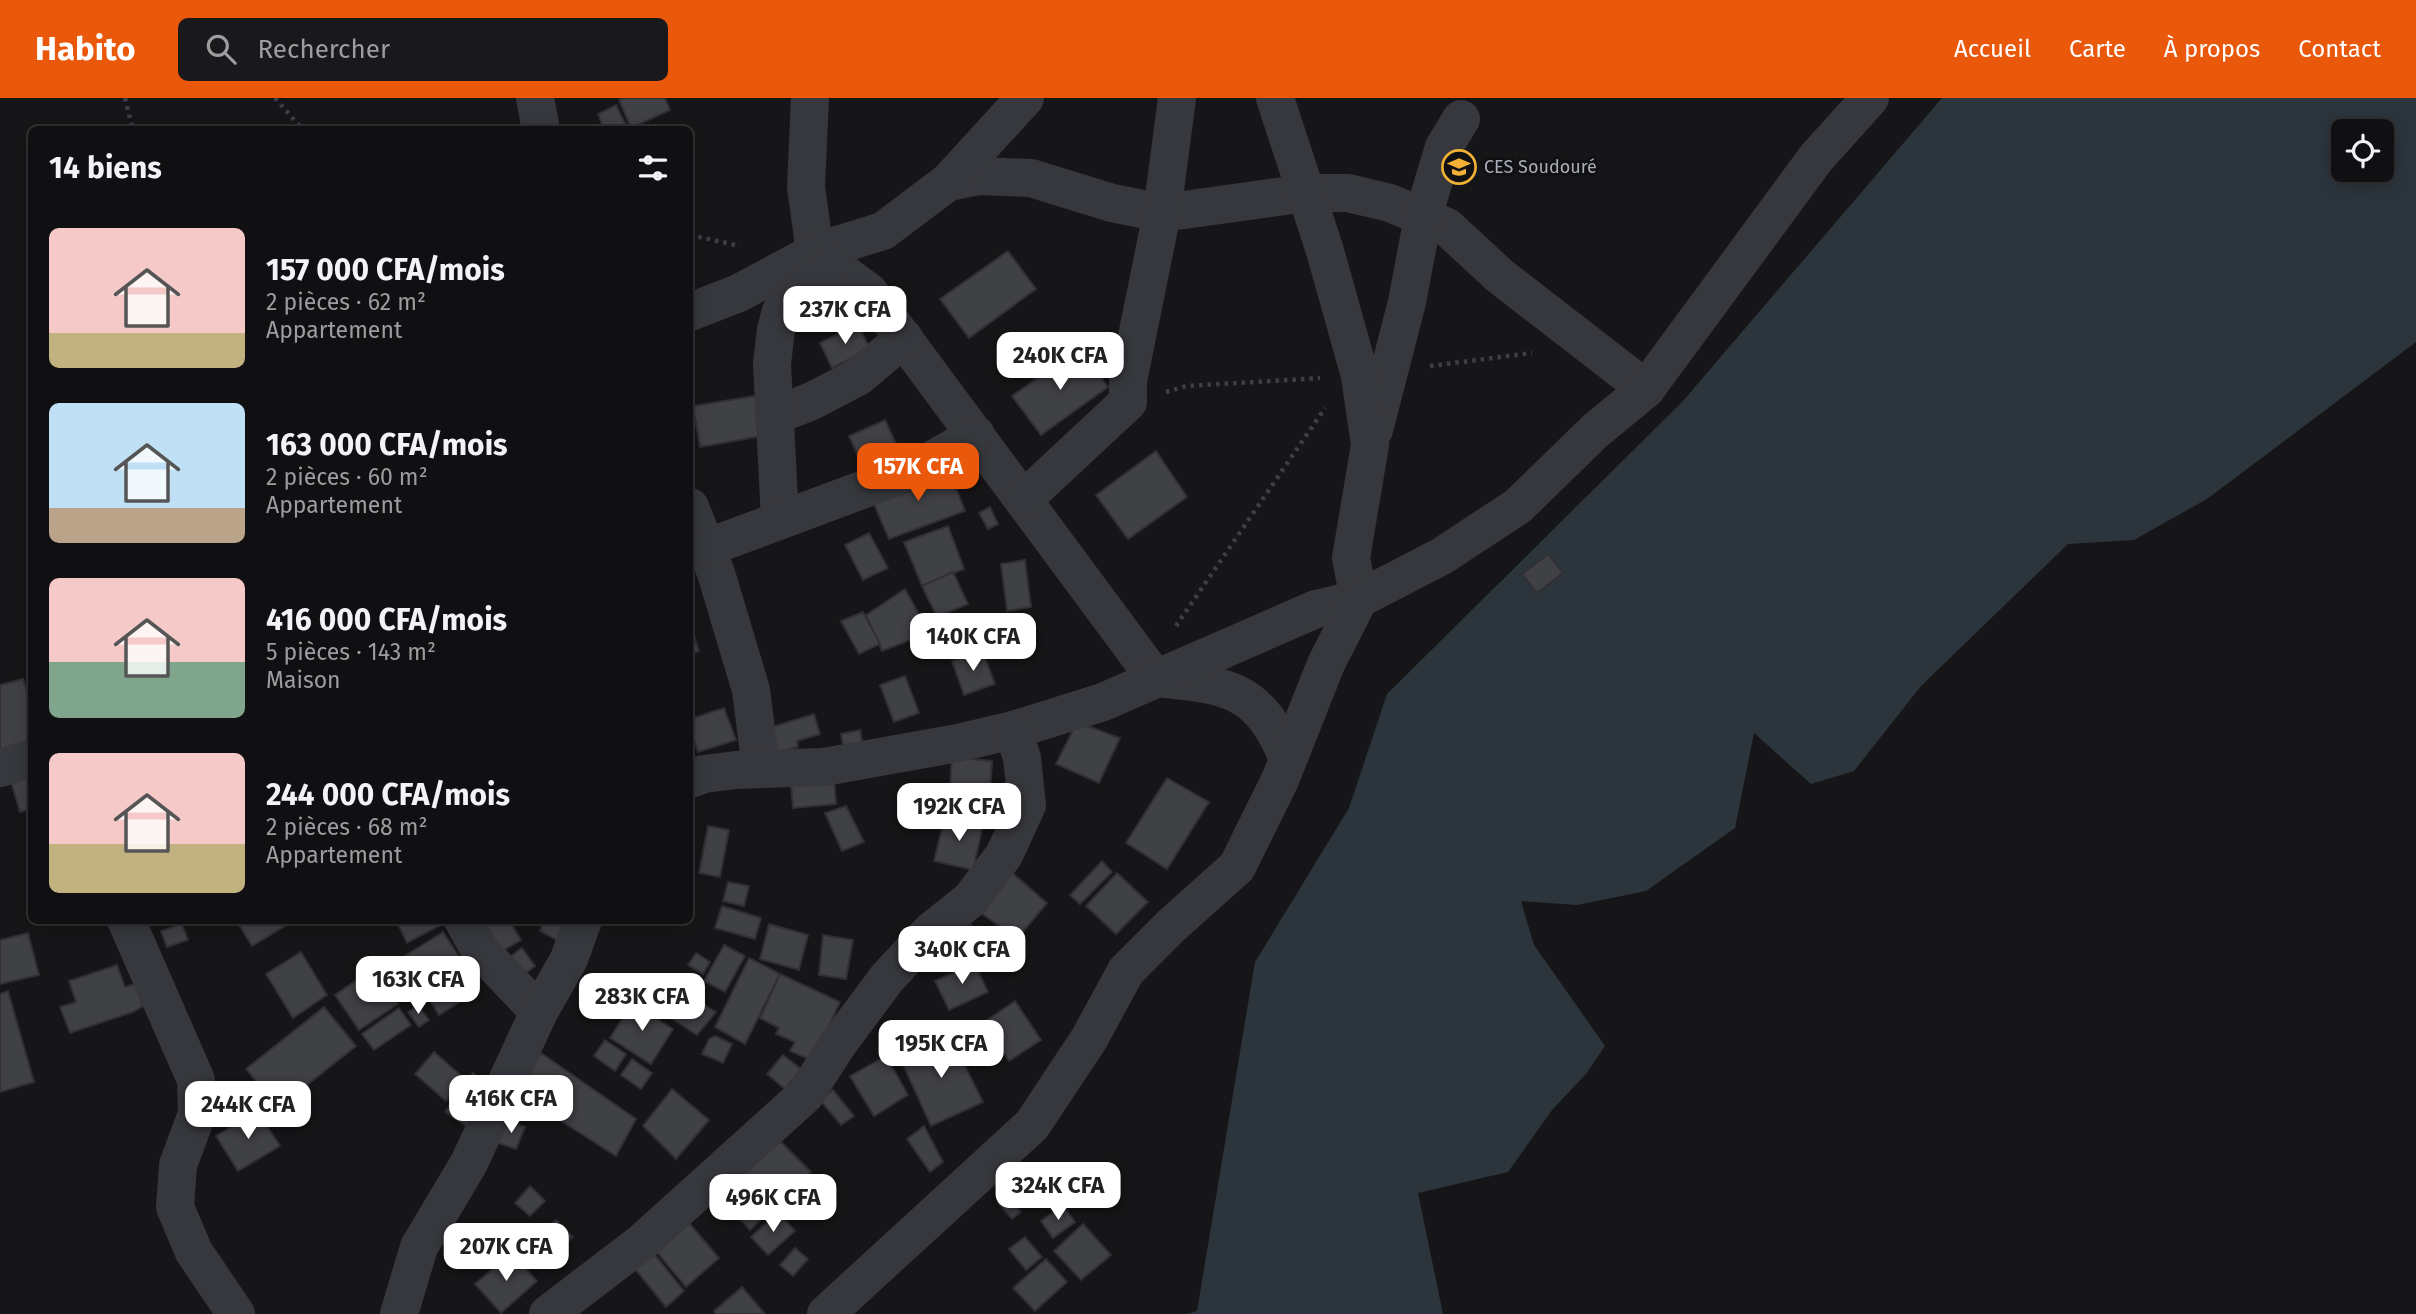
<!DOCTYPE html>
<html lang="fr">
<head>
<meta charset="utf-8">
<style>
  :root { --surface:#101012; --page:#19191b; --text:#f1f3f6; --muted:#9c9d9f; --line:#303032; --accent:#ea580c }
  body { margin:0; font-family:"Fira Sans",sans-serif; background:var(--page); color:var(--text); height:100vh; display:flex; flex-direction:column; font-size:26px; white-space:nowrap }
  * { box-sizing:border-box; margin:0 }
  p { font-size:23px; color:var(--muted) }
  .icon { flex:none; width:38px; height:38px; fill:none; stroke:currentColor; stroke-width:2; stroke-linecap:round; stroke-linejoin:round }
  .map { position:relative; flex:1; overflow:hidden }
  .sheet { position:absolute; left:28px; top:28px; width:665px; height:798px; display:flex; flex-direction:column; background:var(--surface); border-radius:10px; box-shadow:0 4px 18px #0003,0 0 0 2px var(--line) }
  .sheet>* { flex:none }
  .fabs { position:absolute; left:2331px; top:21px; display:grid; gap:14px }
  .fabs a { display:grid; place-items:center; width:63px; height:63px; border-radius:10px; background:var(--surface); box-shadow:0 4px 18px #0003,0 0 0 2px var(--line); font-size:35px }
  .price { position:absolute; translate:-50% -60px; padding:0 16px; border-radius:14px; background:#fff; color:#222; font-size:23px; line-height:46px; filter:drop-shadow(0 2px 4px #0008) }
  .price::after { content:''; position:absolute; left:50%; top:42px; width:21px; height:16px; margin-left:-10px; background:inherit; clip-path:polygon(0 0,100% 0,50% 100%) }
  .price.current { background:var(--accent); color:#fff }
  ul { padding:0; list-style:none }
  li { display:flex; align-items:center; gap:21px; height:175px; padding:0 21px }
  li span { display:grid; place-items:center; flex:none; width:196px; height:140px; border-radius:10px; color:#555 }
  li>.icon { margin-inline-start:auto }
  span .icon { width:84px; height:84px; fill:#fffc; stroke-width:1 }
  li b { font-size:30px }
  h2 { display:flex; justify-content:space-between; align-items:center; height:84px; padding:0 21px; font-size:30px }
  header { display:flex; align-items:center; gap:42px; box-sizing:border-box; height:98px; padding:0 35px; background:var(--accent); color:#fff }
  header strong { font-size:33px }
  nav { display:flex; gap:38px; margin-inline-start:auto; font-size:24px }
  .search { width:490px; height:63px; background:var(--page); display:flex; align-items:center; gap:18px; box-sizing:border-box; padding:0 24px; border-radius:10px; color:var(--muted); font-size:26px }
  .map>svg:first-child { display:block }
  .water { fill:#2c353c; fill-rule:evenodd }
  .building { fill:#404145; stroke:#303034; stroke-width:2 }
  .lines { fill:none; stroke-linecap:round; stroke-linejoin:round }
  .path { stroke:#3d3f44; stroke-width:4.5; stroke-dasharray:3.5 5; stroke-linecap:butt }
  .minor { stroke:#37383d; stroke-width:38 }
  .labels { text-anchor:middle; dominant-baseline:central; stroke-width:6; stroke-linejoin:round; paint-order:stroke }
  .poi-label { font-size:18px; fill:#a8adb8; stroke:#111113; text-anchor:start }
</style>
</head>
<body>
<header>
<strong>Habito</strong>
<div class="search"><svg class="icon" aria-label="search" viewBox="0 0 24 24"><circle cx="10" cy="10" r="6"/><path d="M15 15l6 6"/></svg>Rechercher</div>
<nav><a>Accueil</a><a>Carte</a><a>À propos</a><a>Contact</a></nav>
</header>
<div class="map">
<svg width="2416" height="1216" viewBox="0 0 2416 1216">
  <rect width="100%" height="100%" fill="#161618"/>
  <!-- water -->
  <path class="water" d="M1942,0H2416V244L2207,401L2134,442L2068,446L1921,588L1854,673L1811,686L1754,635L1735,730L1646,793L1577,807L1521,803L1534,847L1605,948L1586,976L1552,1012L1508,1074L1418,1095L1443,1216H1187L1197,1213L1255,864L1349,710L1387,596L1683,303ZM2343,33H2382V72H2343Z"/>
  <!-- building -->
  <g class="building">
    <polygon points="623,0 665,0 670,12 631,30 619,2"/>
    <polygon points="616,7 628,31 604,32 598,16"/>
    <polygon points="1008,153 1036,191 969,240 940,201"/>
    <polygon points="842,192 851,215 804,233 796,210"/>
    <polygon points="858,226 870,251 832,270 820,245"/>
    <polygon points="1080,250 1108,289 1041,337 1012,298"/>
    <polygon points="755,298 762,338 700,349 693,308"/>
    <polygon points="885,322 906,367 869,383 849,338"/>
    <polygon points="1156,353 1187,399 1128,441 1096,397"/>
    <polygon points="948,369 965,413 889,441 870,397"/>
    <polygon points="990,409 998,426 988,431 979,415"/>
    <polygon points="948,428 964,471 922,488 904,444"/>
    <polygon points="869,435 888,470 863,482 845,447"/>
    <polygon points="1548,456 1563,475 1537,495 1522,476"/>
    <polygon points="1025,462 1031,509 1007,513 1001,466"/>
    <polygon points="953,474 968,506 937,519 922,488"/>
    <polygon points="905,491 929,535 882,553 866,517"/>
    <polygon points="863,514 880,546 859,556 841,523"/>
    <polygon points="690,525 699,553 690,556"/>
    <polygon points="982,552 995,586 964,597 952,563"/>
    <polygon points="905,578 919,615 894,624 880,587"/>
    <polygon points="23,581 32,609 32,648 0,657 0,587"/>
    <polygon points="724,610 736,642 698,654 690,630 690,621"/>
    <polygon points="814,616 820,636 797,643 798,649 774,656 766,631"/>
    <polygon points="1077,624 1120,640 1099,685 1056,666"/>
    <polygon points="860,632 863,648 844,652 841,636"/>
    <polygon points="952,659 992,663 989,709 949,706"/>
    <polygon points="32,678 32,711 20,714 11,684"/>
    <polygon points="1167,680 1209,704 1167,771 1126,745"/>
    <polygon points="834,682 836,706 793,710 791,686"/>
    <polygon points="846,708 864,744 842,753 825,715"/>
    <polygon points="945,718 983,727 973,772 934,763"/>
    <polygon points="708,728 729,732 720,779 699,775"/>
    <polygon points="1102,763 1112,774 1080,806 1070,797"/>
    <polygon points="1010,773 1047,805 1017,841 981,815"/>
    <polygon points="1117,775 1148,804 1116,836 1086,808"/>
    <polygon points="728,784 749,788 744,808 723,803"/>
    <polygon points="722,808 761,820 755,841 715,830"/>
    <polygon points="236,822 282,822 285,828 252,848"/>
    <polygon points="396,822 442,822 443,826 407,845"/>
    <polygon points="482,822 509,822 521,842 501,854"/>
    <polygon points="545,822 572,822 560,844 540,833"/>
    <polygon points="182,826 188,842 167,849 161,833"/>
    <polygon points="769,826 808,837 799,872 760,861"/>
    <polygon points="971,827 983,847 963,859 952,841"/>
    <polygon points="443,834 473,880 455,891 463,902 439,917 403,859"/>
    <polygon points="28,835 39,877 0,886 0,842"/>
    <polygon points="823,837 853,842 846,881 819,877"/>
    <polygon points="724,847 745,858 725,894 704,883"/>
    <polygon points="522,850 535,868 517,881 504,863"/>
    <polygon points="301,854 327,897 293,920 266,876"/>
    <polygon points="696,855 710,864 703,876 688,867"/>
    <polygon points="749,860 780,876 745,946 715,929"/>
    <polygon points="974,865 988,894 949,912 935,883"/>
    <polygon points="117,867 125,889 135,886 143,908 133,914 70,935 60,909 76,904 69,883"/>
    <polygon points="374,870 398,906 359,932 335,897"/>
    <polygon points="780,876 840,904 813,963 790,953 795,944 776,936 779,930 760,920"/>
    <polygon points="8,893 34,984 0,994 0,896"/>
    <polygon points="683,894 716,914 697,937 666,917"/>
    <polygon points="1015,903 1041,942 1009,963 983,925"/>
    <polygon points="632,905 673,931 651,966 610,940"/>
    <polygon points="418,907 429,922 419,929 408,914"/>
    <polygon points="324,909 356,948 278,1010 246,971"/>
    <polygon points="399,910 411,927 374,952 362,936"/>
    <polygon points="949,936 983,1004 931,1028 900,960"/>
    <polygon points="715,938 732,946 723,965 702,956 709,941"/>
    <polygon points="605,942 626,956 615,973 594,958"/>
    <polygon points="434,954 465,981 446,1003 415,976"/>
    <polygon points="541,955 636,1021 616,1058 549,1015 556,999 527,975"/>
    <polygon points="783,957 801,971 785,991 767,976"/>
    <polygon points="886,958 908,997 874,1018 850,978"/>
    <polygon points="632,961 652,975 641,991 621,977"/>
    <polygon points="473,975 494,990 466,1028 445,1014"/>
    <polygon points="523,983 539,991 530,1009 514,1001"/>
    <polygon points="672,991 709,1022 676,1061 643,1028"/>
    <polygon points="833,992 854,1018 841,1027 820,1002"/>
    <polygon points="257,1012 280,1048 238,1073 216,1038"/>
    <polygon points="507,1022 525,1029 516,1051 498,1045"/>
    <polygon points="924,1028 943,1064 930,1074 907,1041"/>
    <polygon points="777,1040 811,1074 750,1132 717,1097"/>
    <polygon points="530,1088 545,1103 530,1118 515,1105"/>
    <polygon points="1007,1098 1021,1114 1012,1121 998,1105"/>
    <polygon points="1063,1107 1075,1124 1053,1140 1041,1123"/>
    <polygon points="778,1114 795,1133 768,1157 751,1139"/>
    <polygon points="556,1122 573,1139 544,1169 526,1150"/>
    <polygon points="689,1125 719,1160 686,1189 656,1153"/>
    <polygon points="1083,1126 1111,1157 1081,1182 1054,1153"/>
    <polygon points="1025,1139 1042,1159 1026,1172 1009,1151"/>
    <polygon points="795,1150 808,1161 793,1178 780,1167"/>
    <polygon points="651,1152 684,1193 666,1209 632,1167"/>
    <polygon points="511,1155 537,1183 501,1215 475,1186"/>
    <polygon points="1046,1161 1067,1184 1035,1213 1013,1190"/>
    <polygon points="742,1189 765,1216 716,1216 714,1213"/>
  </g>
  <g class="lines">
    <!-- path -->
    <g class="path">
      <polyline points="125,0 133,32"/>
      <polyline points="275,0 303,32"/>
      <polyline points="690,137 740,148"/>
      <polyline points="1430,268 1532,255"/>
      <polyline points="1166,294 1186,288 1320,280"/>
      <polyline points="1176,528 1325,310"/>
    </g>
    <!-- minor -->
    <g class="minor">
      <polyline points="535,0 541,32"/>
      <path d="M810,0L806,89L815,154L869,194L1155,580C1226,587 1259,589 1288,661"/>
      <polyline points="948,84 978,78 1031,80 1112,105 1162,115 1306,95 1348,95 1390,105 1447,129 1500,178 1646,291"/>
      <polyline points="690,214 739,195 815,154 883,133 948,84 1025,0"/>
      <polyline points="774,318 812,303 858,279 904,240"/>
      <polyline points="1374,332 1407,204 1423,119 1444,49 1461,21"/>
      <polyline points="1024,401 1128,304 1128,283 1162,115 1177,0"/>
      <polyline points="690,409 716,475 751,592 761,671"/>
      <polyline points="780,422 772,266 776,231 781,213 830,165"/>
      <polyline points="706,450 910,374 976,337"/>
      <polyline points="0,670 32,660"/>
      <polyline points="690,681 704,676 736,672 824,669 958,645 1013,632 1103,604 1316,511 1359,501 1351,460 1370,347 1360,278 1325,153 1275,0"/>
      <polyline points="126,822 196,982 197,1016 178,1067 175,1109 194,1154 236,1216"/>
      <polyline points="463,822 479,851 539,914"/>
      <polyline points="399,1216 419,1149 469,1065 539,914 569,861 583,822"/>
      <polyline points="548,1216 641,1145 805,997 838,946 887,880 931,833 971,801 1004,757 1027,707 1022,660 1013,632"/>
      <polyline points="826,1216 1032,1027 1089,941 1126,873 1172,827 1237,769 1280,682 1326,566 1359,501 1442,458 1518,408 1595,333 1646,291 1816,60 1870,0"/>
    </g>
  </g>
  <!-- icons -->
  <defs>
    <g id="school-ring" transform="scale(1.75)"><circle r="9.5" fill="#111113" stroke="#f2b134" stroke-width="1.5"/><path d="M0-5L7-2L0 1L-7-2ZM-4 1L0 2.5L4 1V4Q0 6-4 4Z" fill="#f2b134"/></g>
  </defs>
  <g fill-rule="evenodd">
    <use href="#school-ring" x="1459" y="69"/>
  </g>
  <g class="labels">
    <!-- poi labels -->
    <g class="poi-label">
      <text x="1484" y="69">CES Soudouré</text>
    </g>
  </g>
</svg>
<div class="fabs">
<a><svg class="icon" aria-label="locate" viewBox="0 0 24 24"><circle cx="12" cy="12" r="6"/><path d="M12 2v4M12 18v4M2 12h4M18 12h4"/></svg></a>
</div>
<b class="price" style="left:845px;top:248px">237K CFA</b>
<b class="price" style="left:1060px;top:294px">240K CFA</b>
<b class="price current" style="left:918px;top:405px">157K CFA</b>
<b class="price" style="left:973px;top:575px">140K CFA</b>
<b class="price" style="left:959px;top:745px">192K CFA</b>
<b class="price" style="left:962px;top:888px">340K CFA</b>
<b class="price" style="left:418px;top:918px">163K CFA</b>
<b class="price" style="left:642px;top:935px">283K CFA</b>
<b class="price" style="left:941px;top:982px">195K CFA</b>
<b class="price" style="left:511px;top:1037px">416K CFA</b>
<b class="price" style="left:248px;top:1043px">244K CFA</b>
<b class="price" style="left:1058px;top:1124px">324K CFA</b>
<b class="price" style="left:773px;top:1136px">496K CFA</b>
<b class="price" style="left:506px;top:1185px">207K CFA</b>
<section class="sheet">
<h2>14 biens<svg class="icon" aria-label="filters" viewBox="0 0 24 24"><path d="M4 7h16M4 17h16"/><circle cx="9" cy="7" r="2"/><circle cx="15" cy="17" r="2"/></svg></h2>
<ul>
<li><span style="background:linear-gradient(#f6c9c9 75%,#c2b280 0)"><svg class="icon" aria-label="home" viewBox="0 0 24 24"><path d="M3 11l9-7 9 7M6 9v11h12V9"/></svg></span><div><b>157 000 CFA/mois</b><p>2 pièces · 62 m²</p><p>Appartement</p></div></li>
<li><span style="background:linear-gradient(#bfe0f5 75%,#b9a48a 0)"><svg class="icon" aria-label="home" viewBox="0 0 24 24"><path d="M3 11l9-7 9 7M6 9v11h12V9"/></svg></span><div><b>163 000 CFA/mois</b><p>2 pièces · 60 m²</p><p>Appartement</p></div></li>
<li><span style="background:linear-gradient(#f6c9c9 60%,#7fa58c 0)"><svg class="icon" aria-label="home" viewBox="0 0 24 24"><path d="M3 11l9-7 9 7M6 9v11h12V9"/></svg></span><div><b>416 000 CFA/mois</b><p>5 pièces · 143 m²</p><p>Maison</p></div></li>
<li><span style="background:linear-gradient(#f6c9c9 65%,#c2b280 0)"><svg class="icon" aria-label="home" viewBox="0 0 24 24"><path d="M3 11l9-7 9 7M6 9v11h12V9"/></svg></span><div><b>244 000 CFA/mois</b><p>2 pièces · 68 m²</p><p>Appartement</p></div></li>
</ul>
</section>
</div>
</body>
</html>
